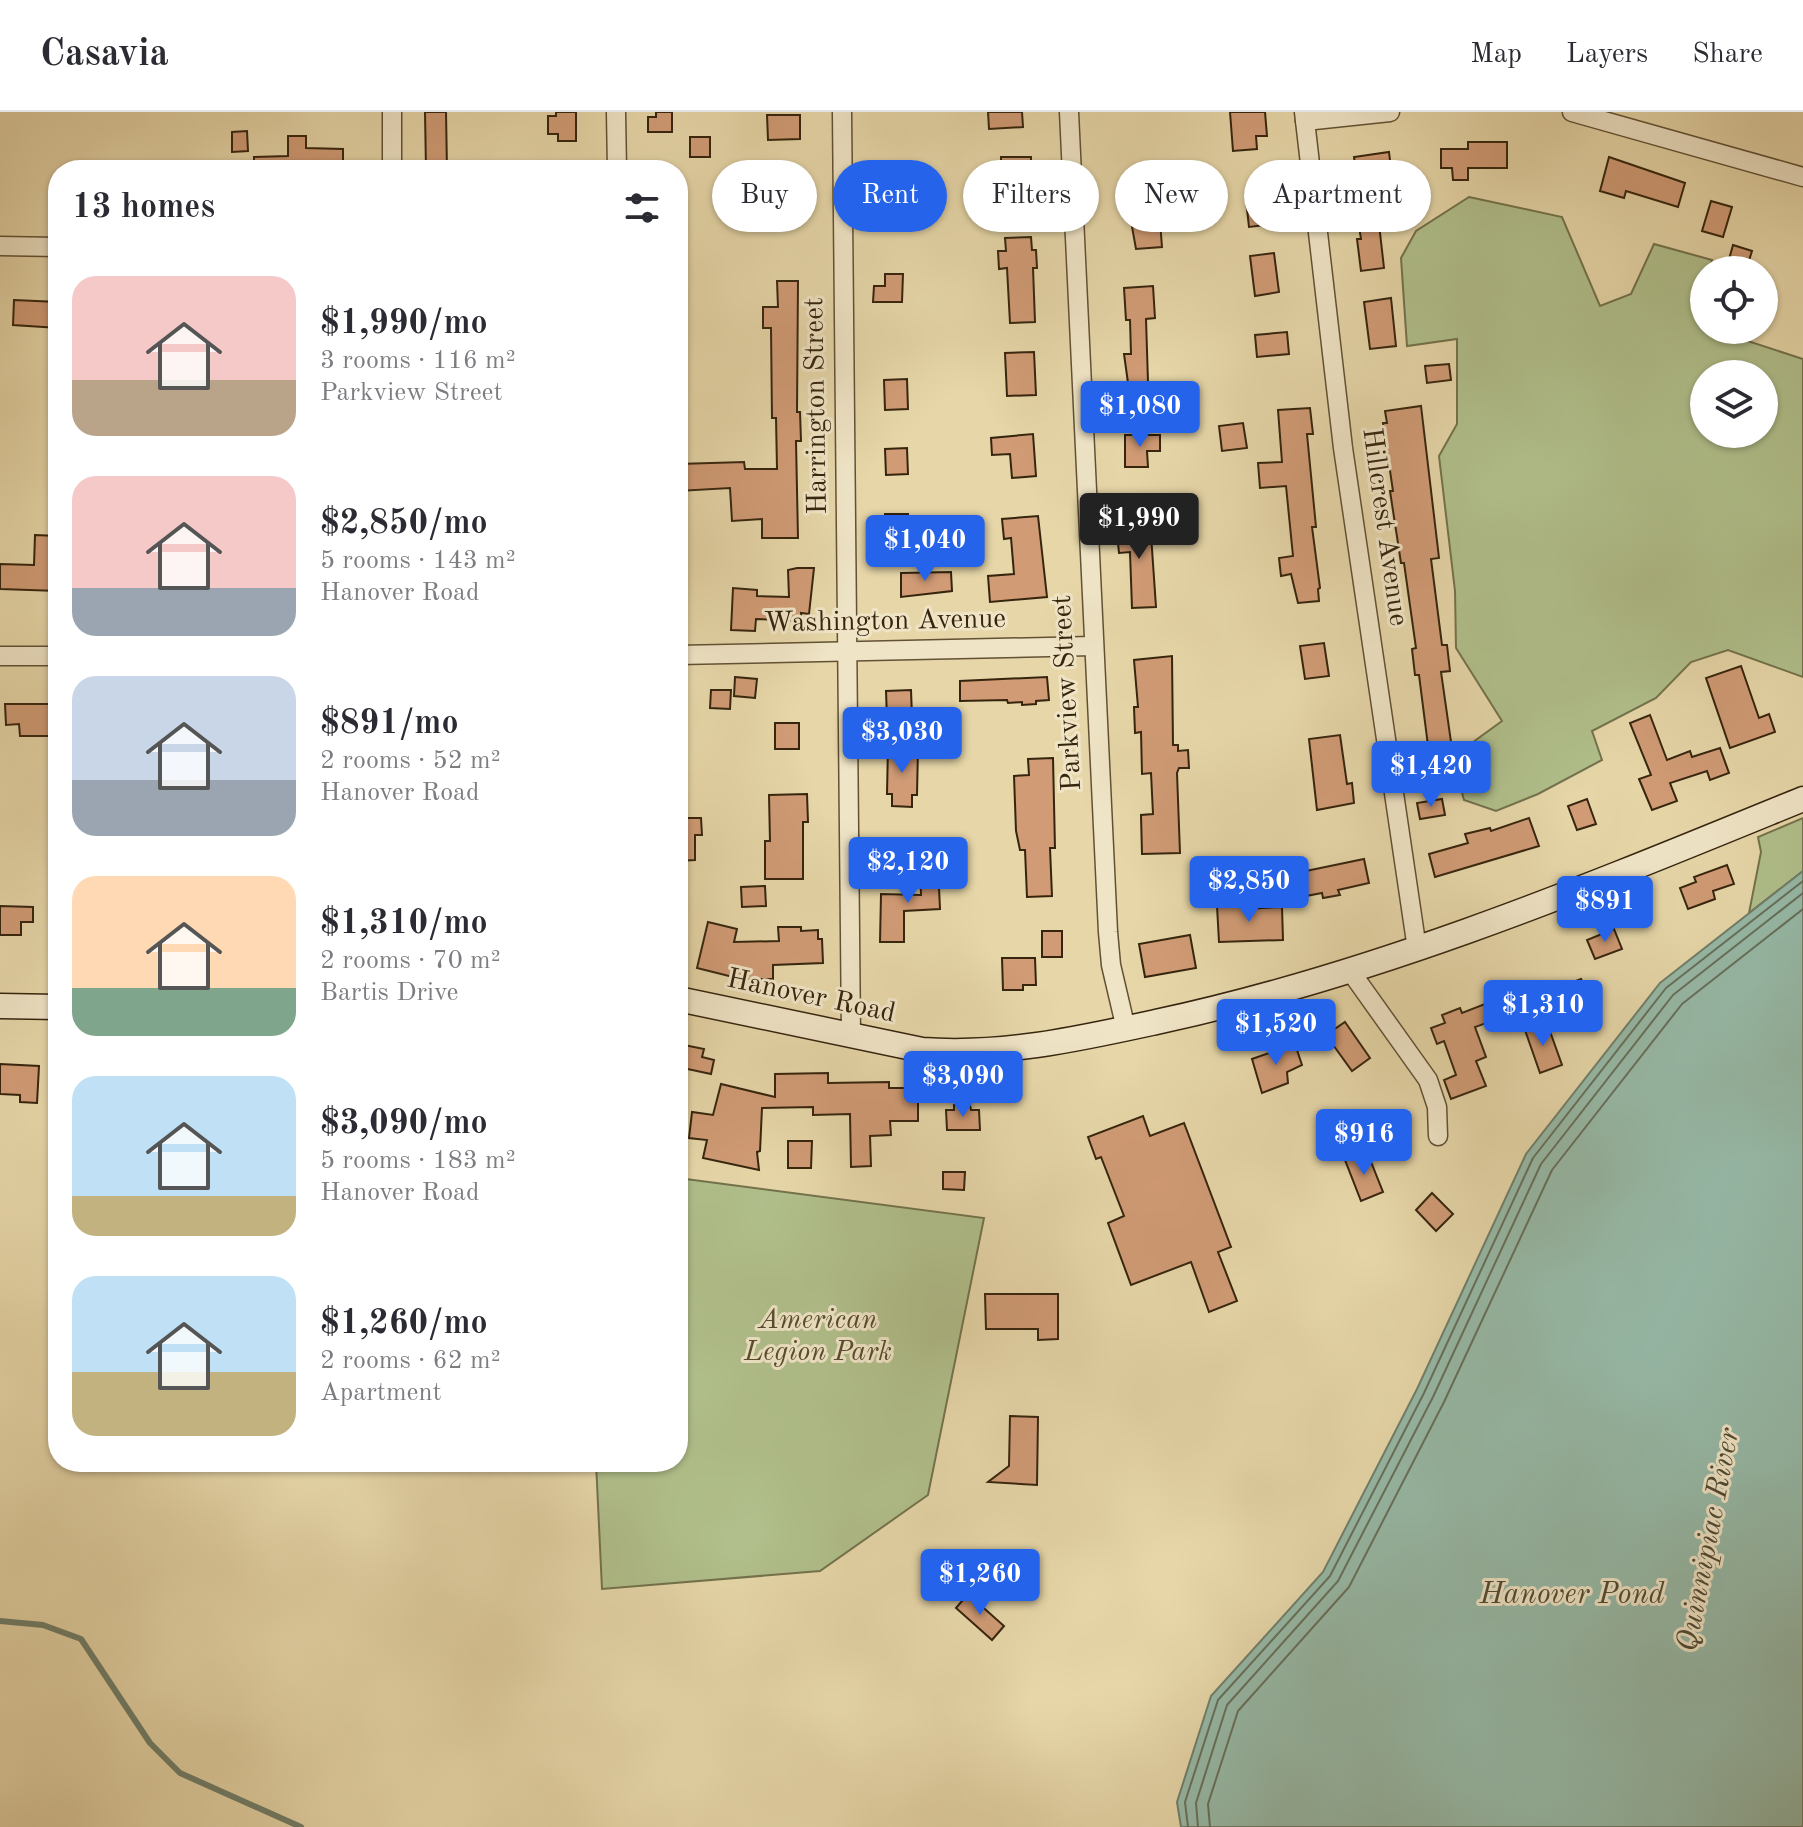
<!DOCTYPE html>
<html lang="en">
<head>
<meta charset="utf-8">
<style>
  :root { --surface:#fff; --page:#f2f2f3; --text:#2b2b33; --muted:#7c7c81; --line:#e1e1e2; --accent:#2563eb }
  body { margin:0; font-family:"Old Standard TT",serif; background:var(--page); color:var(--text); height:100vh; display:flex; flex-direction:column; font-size:30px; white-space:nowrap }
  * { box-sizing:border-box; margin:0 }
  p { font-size:26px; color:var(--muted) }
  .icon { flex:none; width:44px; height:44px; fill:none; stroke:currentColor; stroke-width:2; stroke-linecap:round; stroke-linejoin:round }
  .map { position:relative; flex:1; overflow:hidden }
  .side { position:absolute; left:48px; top:48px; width:640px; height:1312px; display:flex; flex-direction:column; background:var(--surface); border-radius:32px; box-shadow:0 2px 6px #0004 }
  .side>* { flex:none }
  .hud { position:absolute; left:712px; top:48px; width:760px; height:72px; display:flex; gap:16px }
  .fabs { position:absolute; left:1690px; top:144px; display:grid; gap:16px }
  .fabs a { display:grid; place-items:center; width:88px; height:88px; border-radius:50%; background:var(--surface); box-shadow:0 2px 6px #0004; font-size:40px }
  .price { position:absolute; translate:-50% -68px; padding:0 18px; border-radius:8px; background:var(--accent); color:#fff; font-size:26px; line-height:52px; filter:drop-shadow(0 2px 4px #0008) }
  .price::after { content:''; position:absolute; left:50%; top:48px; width:24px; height:18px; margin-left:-12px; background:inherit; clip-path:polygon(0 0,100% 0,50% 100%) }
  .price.on { background:#222; color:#fff }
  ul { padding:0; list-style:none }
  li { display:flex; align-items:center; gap:24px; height:200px; padding:0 24px }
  li span { display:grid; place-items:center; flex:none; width:224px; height:160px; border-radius:24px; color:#555 }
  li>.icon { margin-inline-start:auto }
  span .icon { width:96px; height:96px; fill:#fffc; stroke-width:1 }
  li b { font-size:34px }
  h2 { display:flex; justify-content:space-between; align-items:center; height:96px; padding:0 24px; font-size:34px }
  .chip { padding:0 28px; border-radius:36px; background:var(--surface); box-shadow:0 2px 6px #0004; font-size:28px; line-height:72px }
  .chip.on { background:var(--accent); color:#fff }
  header { display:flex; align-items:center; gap:48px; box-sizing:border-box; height:112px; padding:0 40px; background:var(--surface); border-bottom:2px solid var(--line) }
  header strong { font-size:38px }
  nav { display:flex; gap:44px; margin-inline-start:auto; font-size:28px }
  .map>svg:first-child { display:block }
  .green { fill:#b0bf8b; stroke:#73724c; stroke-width:2; fill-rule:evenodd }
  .water { fill:#96b9a7; stroke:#707e6a; stroke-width:2 }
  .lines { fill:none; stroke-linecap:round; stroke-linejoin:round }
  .shore { stroke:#666f5a; stroke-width:2 }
  .stream { stroke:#707e6a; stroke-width:6 }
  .building { fill:#d09b75; stroke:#36250e; stroke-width:2 }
  .street-casing { stroke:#625134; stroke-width:21 }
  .secondary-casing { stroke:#36250e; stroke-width:27 }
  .street { stroke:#efe4c6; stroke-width:18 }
  .secondary { stroke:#efe4c6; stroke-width:24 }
  .labels { text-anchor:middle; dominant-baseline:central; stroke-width:6; stroke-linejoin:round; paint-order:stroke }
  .street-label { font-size:28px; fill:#36250e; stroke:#efe4c6 }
  .park-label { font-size:28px; font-style:italic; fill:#544c2d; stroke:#efe4c6 }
  .water-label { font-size:30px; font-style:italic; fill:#4e4a34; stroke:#efe4c6 }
</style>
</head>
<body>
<header>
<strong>Casavia</strong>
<nav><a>Map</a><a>Layers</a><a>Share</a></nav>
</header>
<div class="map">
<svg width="1803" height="1715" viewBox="0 0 1803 1715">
  <rect width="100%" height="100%" fill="#e6d6a8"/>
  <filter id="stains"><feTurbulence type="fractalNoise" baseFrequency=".0025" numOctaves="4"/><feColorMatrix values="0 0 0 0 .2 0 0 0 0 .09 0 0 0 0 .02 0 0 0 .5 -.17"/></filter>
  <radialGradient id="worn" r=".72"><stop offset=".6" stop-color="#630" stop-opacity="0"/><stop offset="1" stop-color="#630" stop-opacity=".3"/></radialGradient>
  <!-- green -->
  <g class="green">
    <path d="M1469,85L1562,105L1600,194L1631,182L1654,132L1712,148L1710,158H1704V189L1699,213L1704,218H1714L1803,247V565L1728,538L1691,550L1656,586L1592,619L1602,648L1538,682L1496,699L1464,688L1461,677L1482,654L1465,636L1502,609L1456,536L1455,479L1439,344L1457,312V227L1407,234L1401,146L1416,119ZM1704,262H1764V322H1704Z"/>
    <polygon points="1803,706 1803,759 1749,801 1761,740 1758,725"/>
    <polygon points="678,1066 984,1106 928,1383 820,1459 602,1477 596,1350 678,1350"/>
  </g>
  <!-- water -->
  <polygon class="water" points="1803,759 1803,1715 1181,1715 1177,1690 1211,1584 1323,1460 1417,1277 1526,1042 1660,871"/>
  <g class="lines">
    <!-- shore -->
    <g class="shore">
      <polyline points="1188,1715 1185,1690 1218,1588 1330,1464 1424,1281 1533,1046 1666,876 1803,769"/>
      <polyline points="1198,1715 1196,1691 1227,1593 1338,1469 1433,1285 1541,1052 1673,883 1803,781"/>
      <polyline points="1210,1715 1208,1692 1238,1599 1349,1475 1444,1290 1552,1058 1682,892 1803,797"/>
    </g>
    <!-- stream -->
    <polyline class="stream" points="0,1509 43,1513 81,1527 150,1631 180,1661 301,1715"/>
  </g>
  <!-- building -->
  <g class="building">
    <polygon points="425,0 446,0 447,58 426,58"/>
    <polygon points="556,0 576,0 576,29 558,29 558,22 548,22 548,4 556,4"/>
    <polygon points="656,0 672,0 672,20 648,20 648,5 656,5"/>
    <polygon points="988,0 1022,0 1023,15 989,17"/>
    <polygon points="1230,0 1265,0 1267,24 1256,24 1257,37 1233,39"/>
    <polygon points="767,3 800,3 800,27 768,28"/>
    <polygon points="247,19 248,39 232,40 232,20"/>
    <polygon points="288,24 306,24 306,36 343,37 343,58 254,58 254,45 288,44"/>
    <rect x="690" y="25" width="20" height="20"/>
    <polygon points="1468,30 1507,30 1507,56 1468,56 1468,68 1453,68 1452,56 1441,56 1441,37 1468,37"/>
    <polygon points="1389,40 1396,100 1378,103 1384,156 1361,159 1357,127 1361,127 1354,83 1359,82 1354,45"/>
    <polygon points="1001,45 1031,45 1031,64 1026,64 1026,76 1001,76"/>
    <polygon points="1609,45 1685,71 1678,95 1626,79 1624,86 1600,79"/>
    <polygon points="889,62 919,62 920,87 904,87 905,109 882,110 882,76 889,76"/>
    <polygon points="797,63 798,102 770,102 769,64"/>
    <polygon points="1271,85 1274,112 1249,115 1246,88"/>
    <polygon points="1711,89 1732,95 1723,125 1702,119"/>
    <polygon points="1159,96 1162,135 1136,137 1129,98"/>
    <polygon points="1031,125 1032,138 1036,138 1037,156 1033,156 1035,210 1010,211 1007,156 999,157 998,139 1006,139 1005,126"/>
    <polygon points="1733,133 1752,139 1746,158 1726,158"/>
    <polygon points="1274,141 1279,180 1255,184 1250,144"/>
    <polygon points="885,162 903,162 902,190 873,190 874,174 885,174"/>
    <polygon points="777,169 798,169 797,300 800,300 801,329 796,329 798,426 762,426 762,407 732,409 730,376 678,379 678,352 744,350 745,357 777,357 776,306 772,306 771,216 763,216 763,195 778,195"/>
    <polygon points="1153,174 1155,206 1146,207 1148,270 1128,271 1124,242 1131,242 1130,208 1126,208 1124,176"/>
    <polygon points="1391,186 1396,234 1370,237 1364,190"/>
    <polygon points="14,188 58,190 58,216 13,213"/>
    <polygon points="1287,220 1289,242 1257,245 1255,223"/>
    <polygon points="1034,240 1036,283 1007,284 1005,241"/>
    <polygon points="1449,252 1451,268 1427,271 1425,254"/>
    <polygon points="907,267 908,297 885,298 884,268"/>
    <polygon points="1421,294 1439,446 1431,447 1442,533 1447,533 1450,559 1441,560 1452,637 1465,636 1467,662 1432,665 1419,563 1415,563 1412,537 1416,536 1404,451 1401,451 1390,379 1393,379 1383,311 1387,311 1385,299"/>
    <polygon points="1310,296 1313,322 1307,322 1316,415 1312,415 1320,476 1318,477 1319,489 1298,491 1291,462 1281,464 1279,446 1293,444 1286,374 1260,376 1258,351 1282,350 1278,298"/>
    <polygon points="1243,311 1247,336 1222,339 1219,314"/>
    <polygon points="1033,322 1036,364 1012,366 1010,342 992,343 991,326"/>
    <polygon points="1125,323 1160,323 1160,339 1147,339 1148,355 1125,355"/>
    <polygon points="907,336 908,362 886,363 885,337"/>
    <polygon points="885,402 908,402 908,431 884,431"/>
    <polygon points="1038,404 1047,485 990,490 988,464 1014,462 1011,426 1004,427 1002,407"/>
    <polygon points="1150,408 1156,495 1132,496 1130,440 1119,441 1116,411"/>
    <polygon points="35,423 58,424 58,479 0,477 0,452 34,453"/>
    <polygon points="797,456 814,456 809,502 801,501 801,509 756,507 755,519 731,518 733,476 757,478 757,484 789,485 788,458"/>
    <polygon points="951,460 952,479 901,485 901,461"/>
    <polygon points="1324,531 1329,564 1305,567 1300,534"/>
    <polygon points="1172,544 1173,633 1178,633 1178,639 1188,638 1189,656 1179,656 1177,661 1180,741 1142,742 1141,703 1153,702 1151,661 1142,662 1141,620 1135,621 1134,595 1138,595 1134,548"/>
    <polygon points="1741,554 1759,606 1769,602 1775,620 1730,636 1706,566"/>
    <polygon points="735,565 757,567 755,586 734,584"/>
    <polygon points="1047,565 1049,588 1036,589 1036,592 1022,593 1022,590 1008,591 1007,588 960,589 960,569"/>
    <polygon points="711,578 731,578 730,597 710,596"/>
    <polygon points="911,578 912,605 887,607 886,579"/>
    <polygon points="5,592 58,592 58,624 20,624 19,612 6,613"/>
    <polygon points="1650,603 1667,648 1690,639 1692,645 1720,636 1729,661 1710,668 1707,659 1670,671 1677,689 1652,698 1639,667 1651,663 1630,611"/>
    <rect x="775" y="611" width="24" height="26"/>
    <polygon points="1340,623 1347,672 1352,671 1354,691 1317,698 1309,627"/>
    <polygon points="888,634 918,635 917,683 912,683 912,695 892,694 892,682 887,682"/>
    <polygon points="1053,646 1055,736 1050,736 1052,784 1027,785 1025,738 1020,738 1016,719 1014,664 1029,663 1028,647"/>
    <polygon points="807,682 808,710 803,710 803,767 765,767 765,729 770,729 769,683"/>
    <polygon points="1442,687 1445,703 1420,707 1417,691"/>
    <polygon points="1587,687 1596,712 1577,718 1568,694"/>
    <polygon points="678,706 701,706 702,723 695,723 695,748 678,749"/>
    <polygon points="1529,706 1539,734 1435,765 1429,742 1468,731 1465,722 1490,716 1491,719"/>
    <polygon points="1364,747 1369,771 1338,778 1340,783 1323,786 1322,781 1306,784 1301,760"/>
    <polygon points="1727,753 1734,772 1713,779 1715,787 1688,797 1680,776 1696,770 1694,765"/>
    <polygon points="938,754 940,797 904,799 904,830 880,830 881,782 921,783 920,755"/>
    <polygon points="765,774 766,794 742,795 741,775"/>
    <polygon points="1242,792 1243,797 1282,795 1283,828 1219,830 1217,794"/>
    <polygon points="0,794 33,795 33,810 21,810 21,823 0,823"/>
    <polygon points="708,810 737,817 734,830 779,829 778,815 801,815 801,819 818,818 818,827 822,827 823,851 773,853 773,867 741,867 697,856"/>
    <polygon points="1614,817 1622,837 1595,847 1587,828"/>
    <rect x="1042" y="819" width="20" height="26"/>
    <polygon points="1190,823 1196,856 1145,865 1139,832"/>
    <polygon points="1002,846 1035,846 1036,873 1023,873 1023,878 1003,878"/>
    <polygon points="1581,867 1594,899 1580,904 1577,898 1561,904 1549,874 1563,869 1565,873"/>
    <polygon points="1485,892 1492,909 1475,915 1486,945 1476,949 1486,974 1451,987 1444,968 1456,963 1444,929 1437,932 1431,916 1445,911 1442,903 1460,896 1462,901"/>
    <polygon points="1345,910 1370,946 1352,959 1326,923"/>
    <polygon points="1547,911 1562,953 1540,961 1525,918"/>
    <polygon points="1295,932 1302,953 1287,960 1288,971 1262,981 1252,947"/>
    <polygon points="684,933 704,937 702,945 714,948 711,962 678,955 678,936 683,938"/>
    <polygon points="0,952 39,954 37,991 20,990 20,983 0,982"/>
    <polygon points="828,961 828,971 889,970 889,976 918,976 918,1009 890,1009 891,1023 870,1024 871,1054 851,1055 850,1002 813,1003 813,995 762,996 760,1039 757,1040 759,1058 703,1046 707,1028 689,1026 692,1000 713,1003 721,972 775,985 775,962"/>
    <polygon points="954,993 970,993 971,998 979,998 980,1018 947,1018 946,998 954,998"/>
    <polygon points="1143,1004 1150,1024 1184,1011 1231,1135 1218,1140 1237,1189 1209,1200 1191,1150 1131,1173 1108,1111 1124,1104 1101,1045 1096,1047 1088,1025"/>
    <polygon points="788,1029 812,1029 811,1056 788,1056"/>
    <polygon points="1360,1042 1362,1047 1369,1045 1383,1080 1361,1089 1345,1048"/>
    <polygon points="943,1060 965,1060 964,1078 943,1077"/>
    <polygon points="1432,1081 1453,1102 1436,1119 1416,1098"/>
    <polygon points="985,1182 1058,1182 1058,1227 1038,1228 1038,1217 986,1217"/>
    <polygon points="1010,1304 1038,1305 1037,1373 988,1370 1009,1354"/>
    <polygon points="968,1482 1004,1514 992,1528 956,1496"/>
  </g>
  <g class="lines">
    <!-- street casing -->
    <g class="street-casing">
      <g id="street">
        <polyline points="392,0 392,58"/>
        <polyline points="616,0 617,58"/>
        <polyline points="842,0 851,924"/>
        <polyline points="1069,0 1108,820 1111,853 1126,917"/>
        <polyline points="1304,0 1343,336 1417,837"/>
        <polyline points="1572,0 1803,65"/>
        <polyline points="1305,9 1390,0"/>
        <polyline points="0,134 58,135"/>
        <polyline points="678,543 1093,534"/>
        <polyline points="0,544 58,544"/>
        <polyline points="1351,860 1428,968 1437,995 1438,1024"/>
      </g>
    </g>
    <!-- secondary casing -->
    <g class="secondary-casing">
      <g id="secondary">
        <path d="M678,887L922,938C1002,944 1078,927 1156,910C1380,862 1592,773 1803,687"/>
        <polyline points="0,894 58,895"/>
      </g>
    </g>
    <!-- street -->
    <use href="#street" class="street"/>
    <!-- secondary -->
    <use href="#secondary" class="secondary"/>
  </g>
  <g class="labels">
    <!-- street labels -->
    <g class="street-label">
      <text transform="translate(817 294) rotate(-91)">Harrington Street</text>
      <text transform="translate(1384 415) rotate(82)">Hillcrest Avenue</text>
      <text transform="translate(885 510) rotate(-1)">Washington Avenue</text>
      <text transform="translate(1068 581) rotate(-93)">Parkview Street</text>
      <text transform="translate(811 885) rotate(12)">Hanover Road</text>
    </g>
    <!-- park labels -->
    <g class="park-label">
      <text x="818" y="1209">American<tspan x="818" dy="32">Legion Park</tspan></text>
    </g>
    <!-- water labels -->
    <g class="water-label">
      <text transform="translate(1709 1428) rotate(-79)">Quinnipiac River</text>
      <text x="1572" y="1483">Hanover Pond</text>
    </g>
  </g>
  <rect width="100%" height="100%" filter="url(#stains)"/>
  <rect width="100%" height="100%" fill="url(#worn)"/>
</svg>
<div class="fabs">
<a><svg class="icon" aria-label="locate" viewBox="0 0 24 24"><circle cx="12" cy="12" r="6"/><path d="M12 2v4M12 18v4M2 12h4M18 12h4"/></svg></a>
<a><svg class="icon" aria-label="layers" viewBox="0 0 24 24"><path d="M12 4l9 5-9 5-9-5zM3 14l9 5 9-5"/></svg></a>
</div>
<b class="price" style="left:1140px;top:337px">$1,080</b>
<b class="price on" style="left:1139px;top:449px">$1,990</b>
<b class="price" style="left:925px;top:471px">$1,040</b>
<b class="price" style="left:902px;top:663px">$3,030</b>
<b class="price" style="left:1431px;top:697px">$1,420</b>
<b class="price" style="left:908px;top:793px">$2,120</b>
<b class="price" style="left:1249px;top:812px">$2,850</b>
<b class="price" style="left:1605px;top:832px">$891</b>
<b class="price" style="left:1543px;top:936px">$1,310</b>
<b class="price" style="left:1276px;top:955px">$1,520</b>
<b class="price" style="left:963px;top:1007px">$3,090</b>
<b class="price" style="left:1364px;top:1065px">$916</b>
<b class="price" style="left:980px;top:1505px">$1,260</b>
<div class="hud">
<a class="chip">Buy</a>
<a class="chip on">Rent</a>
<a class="chip">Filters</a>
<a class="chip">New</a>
<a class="chip">Apartment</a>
</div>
<section class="side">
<h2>13 homes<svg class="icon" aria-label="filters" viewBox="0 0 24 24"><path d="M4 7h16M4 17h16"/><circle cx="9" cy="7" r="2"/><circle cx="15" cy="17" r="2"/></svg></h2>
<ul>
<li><span style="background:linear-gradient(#f6c9c9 65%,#b9a48a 0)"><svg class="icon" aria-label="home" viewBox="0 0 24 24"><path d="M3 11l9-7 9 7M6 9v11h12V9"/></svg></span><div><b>$1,990/mo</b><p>3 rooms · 116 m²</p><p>Parkview Street</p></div></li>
<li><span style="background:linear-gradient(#f6c9c9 70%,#9aa5b1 0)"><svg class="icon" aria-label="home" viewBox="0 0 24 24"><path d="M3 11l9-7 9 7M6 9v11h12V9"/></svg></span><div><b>$2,850/mo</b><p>5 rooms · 143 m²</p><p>Hanover Road</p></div></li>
<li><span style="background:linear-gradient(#c9d6e8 65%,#9aa5b1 0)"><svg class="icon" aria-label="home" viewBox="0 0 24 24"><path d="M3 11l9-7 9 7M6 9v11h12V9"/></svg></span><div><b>$891/mo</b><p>2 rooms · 52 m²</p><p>Hanover Road</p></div></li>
<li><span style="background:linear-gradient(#ffd9b3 70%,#7fa58c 0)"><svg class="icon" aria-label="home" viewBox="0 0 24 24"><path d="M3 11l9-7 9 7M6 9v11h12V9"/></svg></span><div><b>$1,310/mo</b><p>2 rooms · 70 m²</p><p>Bartis Drive</p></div></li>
<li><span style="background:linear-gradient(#bfe0f5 75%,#c2b280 0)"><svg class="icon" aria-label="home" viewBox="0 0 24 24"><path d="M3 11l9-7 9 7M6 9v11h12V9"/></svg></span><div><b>$3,090/mo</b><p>5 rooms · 183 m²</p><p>Hanover Road</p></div></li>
<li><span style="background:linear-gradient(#bfe0f5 60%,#c2b280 0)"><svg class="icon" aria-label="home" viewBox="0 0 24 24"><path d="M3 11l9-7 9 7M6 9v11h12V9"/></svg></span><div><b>$1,260/mo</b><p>2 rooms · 62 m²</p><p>Apartment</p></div></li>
</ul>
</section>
</div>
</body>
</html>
